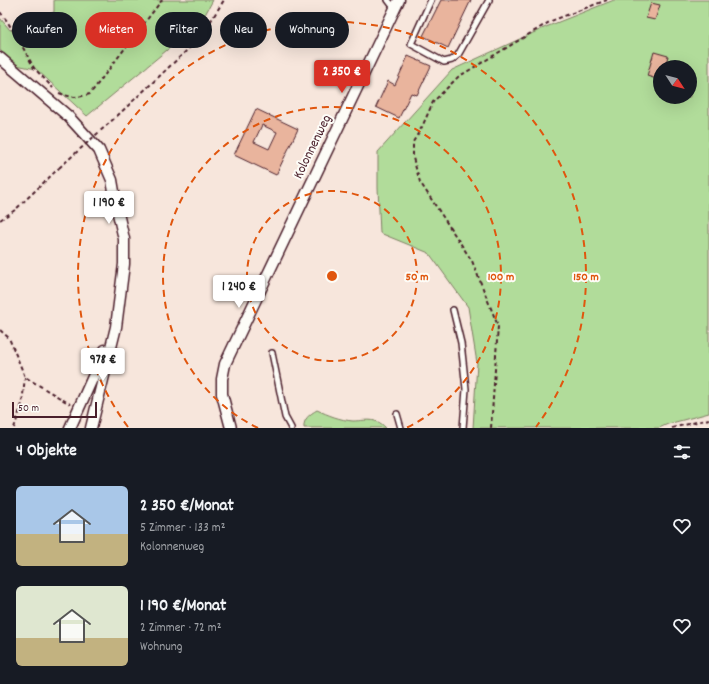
<!DOCTYPE html>
<html lang="de">
<head>
<meta charset="utf-8">
<style>
  :root { --surface:#171b24; --page:#20242c; --text:#f1f3f6; --muted:#9ea1a6; --accent:#d93025 }
  body { margin:0; font-family:Dekko,sans-serif; background:var(--page); color:var(--text); height:100vh; display:flex; flex-direction:column; font-size:15px; white-space:nowrap }
  * { box-sizing:border-box; margin:0 }
  p { font-size:13px; color:var(--muted) }
  .icon { flex:none; width:22px; height:22px; fill:none; stroke:currentColor; stroke-width:2; stroke-linecap:round; stroke-linejoin:round }
  .map { position:relative; height:428px; overflow:hidden }
  .side { display:flex; flex-direction:column; background:var(--surface); flex:1 }
  .side>* { flex:none }
  .top-card { position:absolute; left:12px; top:12px; width:400px; height:36px; display:flex; gap:8px }
  .needle { width:26px; rotate:126deg }
  .tools { position:absolute; left:653px; top:60px; display:grid; gap:8px }
  .tools a { display:grid; place-items:center; width:44px; height:44px; border-radius:50%; background:var(--surface); box-shadow:0 4px 16px #0002; font-size:20px }
  .scale { position:absolute; left:12px; bottom:10px; width:85px; box-sizing:border-box; padding-left:4px; border:2px solid #4a1f2b; border-top:0; font-size:11px; line-height:14px; white-space:nowrap; color:#4a1f2b; -webkit-text-stroke:3px #fdfcf7; paint-order:stroke }
  .price { position:absolute; translate:-50% -34px; padding:0 9px; border-radius:4px; background:#fff; color:#222; font-size:13px; line-height:26px; filter:drop-shadow(0 1px 2px #0008) }
  .price::after { content:''; position:absolute; left:50%; top:24px; width:12px; height:9px; margin-left:-6px; background:inherit; clip-path:polygon(0 0,100% 0,50% 100%) }
  .price.current { background:var(--accent); color:#fff }
  ul { padding:0; list-style:none }
  li { display:flex; align-items:center; gap:12px; height:100px; padding:0 16px }
  li span { display:grid; place-items:center; flex:none; width:112px; height:80px; border-radius:6px; color:#555 }
  li>.icon { margin-inline-start:auto }
  span .icon { width:48px; height:48px; fill:#fffc; stroke-width:1 }
  li b { font-size:17px }
  h2 { display:flex; justify-content:space-between; align-items:center; height:48px; padding:0 16px; font-size:17px }
  .pill { padding:0 14px; border-radius:18px; background:var(--surface); box-shadow:0 4px 16px #0002; font-size:14px; line-height:36px }
  .pill.current { background:var(--accent); color:#fff }
  .map>svg:first-child { display:block }
  .green { fill:#b1dc9a; stroke:#7e7e62; fill-rule:evenodd }
  .building { fill:#e9b49d; stroke:#4a1f2b; fill-rule:evenodd }
  .lines { fill:none; stroke-linecap:round; stroke-linejoin:round }
  .lane-casing { stroke:#4a1f2b; stroke-width:8 }
  .street-casing { stroke:#4a1f2b; stroke-width:13 }
  .path { stroke:#4a1f2b; stroke-width:2; stroke-dasharray:4 3; stroke-linecap:butt }
  .lane { stroke:#fdfcf7; stroke-width:5 }
  .street { stroke:#fdfcf7; stroke-width:10 }
  .path-bridge { stroke:#4a1f2b; stroke-width:2; stroke-dasharray:4 3; stroke-linecap:butt }
  .ring { fill:none; stroke:#e0560e; stroke-width:2; stroke-dasharray:7 5 }
  .labels { text-anchor:middle; dominant-baseline:central; stroke-width:4; stroke-linejoin:round; paint-order:stroke }
  .street-label { font-size:14px; fill:#4a1f2b; stroke:#fdfcf7 }
  .centre { fill:#e0560e; stroke:#fdfcf7; stroke-width:2 }
  .ring-label { font-size:12px; text-anchor:middle; font-weight:bold; fill:#e0560e; stroke:#fdfcf7; stroke-width:4; stroke-linejoin:round; paint-order:stroke }
</style>
</head>
<body>
<div class="map">
<svg width="709" height="428" viewBox="0 0 709 428">
  <rect width="100%" height="100%" fill="#f7e6dc"/>
  <filter id="ink" filterUnits="userSpaceOnUse"><feTurbulence type="fractalNoise" baseFrequency=".025" numOctaves="2"/><feDisplacementMap in="SourceGraphic" scale="8" xChannelSelector="R" yChannelSelector="G"/><feConvolveMatrix kernelMatrix="1 2 1 2 8 2 1 2 1" color-interpolation-filters="sRGB"/></filter>
  <g filter="url(#ink)">
    <!-- green -->
    <g class="green">
      <polygon points="54,0 213,0 201,22 87,116 36,69 16,65 0,50 0,18 10,30 54,12"/>
      <path d="M614,0H709V413L668,424L659,428H473L477,363L468,307L429,253L380,233L378,188V152L452,70L546,27ZM660,67H690V97H660Z"/>
      <path d="M317,410C328,415 340,420 353,421C360,421 369,419 375,421C380,422 383,425 386,428H304C303,419 310,414 317,410Z"/>
    </g>
    <!-- building -->
    <g class="building">
      <polygon points="441,0 471,0 448,48 423,36"/>
      <polygon points="651,3 660,5 655,20 646,18"/>
      <polygon points="654,52 668,56 665,67 660,67 660,80 647,76"/>
      <polygon points="408,56 431,66 417,95 411,93 399,118 376,107 388,81 395,85"/>
      <path d="M256,109L298,129L276,175L234,155ZM262,125L277,132L269,149L254,142Z"/>
    </g>
    <g class="lines">
      <!-- lane casing -->
      <g class="lane-casing">
        <g id="lane">
          <polyline points="388,0 395,9"/>
          <polyline points="431,0 411,44 444,62 452,60 458,55 489,0"/>
          <polyline points="453,310 461,343 466,389 463,428"/>
          <polyline points="272,353 285,417 291,428"/>
          <polyline points="397,414 401,428"/>
        </g>
      </g>
      <!-- street casing -->
      <g class="street-casing">
        <g id="street">
          <polyline points="0,58 68,116 99,150 112,180 117,209 124,239 124,264 116,327 91,428"/>
          <polyline points="70,428 105,350"/>
          <polyline points="231,428 222,394 222,379 225,364 399,0"/>
        </g>
      </g>
      <!-- path -->
      <g class="path">
        <polyline points="0,12 7,21 20,42 34,68 53,88"/>
        <path d="M59,93C72,98 76,98 90,94L162,0"/>
        <polyline points="117,116 200,38 224,0"/>
        <polyline points="0,220 15,210 59,168"/>
        <polyline points="0,330 9,338 25,377 70,404"/>
        <polyline points="14,428 22,404 25,377"/>
        <polyline points="491,428 498,326 472,261 420,182 413,158 413,142 422,127 433,102 458,77 551,21 607,0"/>
        <polyline points="672,428 709,419"/>
      </g>
      <!-- lane -->
      <use href="#lane" class="lane"/>
      <!-- street -->
      <use href="#street" class="street"/>
      <!-- path-bridge -->
      <polyline class="path-bridge" points="59,168 117,116"/>
    </g>
  </g>
  <!-- distance rings -->
  <g class="ring">
    <circle cx="332" cy="276" r="85"/>
    <path d="M258 428A169 169 0 1 1 406 428"/>
    <path d="M128 427A254 254 0 1 1 536 427"/>
  </g>
  <g class="labels">
    <!-- street labels -->
    <g class="street-label">
      <text transform="translate(313 147) rotate(-64)">Kolonnenweg</text>
    </g>
  </g>
  <circle cx="332" cy="276" r="6" class="centre"/>
  <g class="ring-label">
    <text x="417" y="280">50 m</text>
    <text x="501" y="280">100 m</text>
    <text x="586" y="280">150 m</text>
  </g>
</svg>
<div class="tools">
<a><svg class="needle" viewBox="-14 -14 28 28"><path d="M0-13l5 13h-10z" fill="#e53935"/><path d="M0 13l5-13h-10z" fill="#9ea1a6"/></svg></a>
</div>
<div class="scale">50 m</div>
<b class="price current" style="left:342px;top:94px">2 350 €</b>
<b class="price" style="left:109px;top:225px">1 190 €</b>
<b class="price" style="left:239px;top:309px">1 240 €</b>
<b class="price" style="left:103px;top:382px">978 €</b>
<div class="top-card">
<a class="pill">Kaufen</a>
<a class="pill current">Mieten</a>
<a class="pill">Filter</a>
<a class="pill">Neu</a>
<a class="pill">Wohnung</a>
</div>
</div>
<section class="side">
<h2>4 Objekte<svg class="icon" aria-label="filters" viewBox="0 0 24 24"><path d="M4 7h16M4 17h16"/><circle cx="9" cy="7" r="2"/><circle cx="15" cy="17" r="2"/></svg></h2>
<ul>
<li><span style="background:linear-gradient(#a9c7e8 60%,#c2b280 0)"><svg class="icon" aria-label="home" viewBox="0 0 24 24"><path d="M3 11l9-7 9 7M6 9v11h12V9"/></svg></span><div><b>2 350 €/Monat</b><p>5 Zimmer · 133 m²</p><p>Kolonnenweg</p></div><svg class="icon" aria-label="heart" viewBox="0 0 24 24"><path d="M12 20l-8-8c-3-5 5-10 8-4 3-6 11-1 8 4z"/></svg></li>
<li><span style="background:linear-gradient(#dfe7d0 65%,#c2b280 0)"><svg class="icon" aria-label="home" viewBox="0 0 24 24"><path d="M3 11l9-7 9 7M6 9v11h12V9"/></svg></span><div><b>1 190 €/Monat</b><p>2 Zimmer · 72 m²</p><p>Wohnung</p></div><svg class="icon" aria-label="heart" viewBox="0 0 24 24"><path d="M12 20l-8-8c-3-5 5-10 8-4 3-6 11-1 8 4z"/></svg></li>
</ul>
</section>
</body>
</html>
